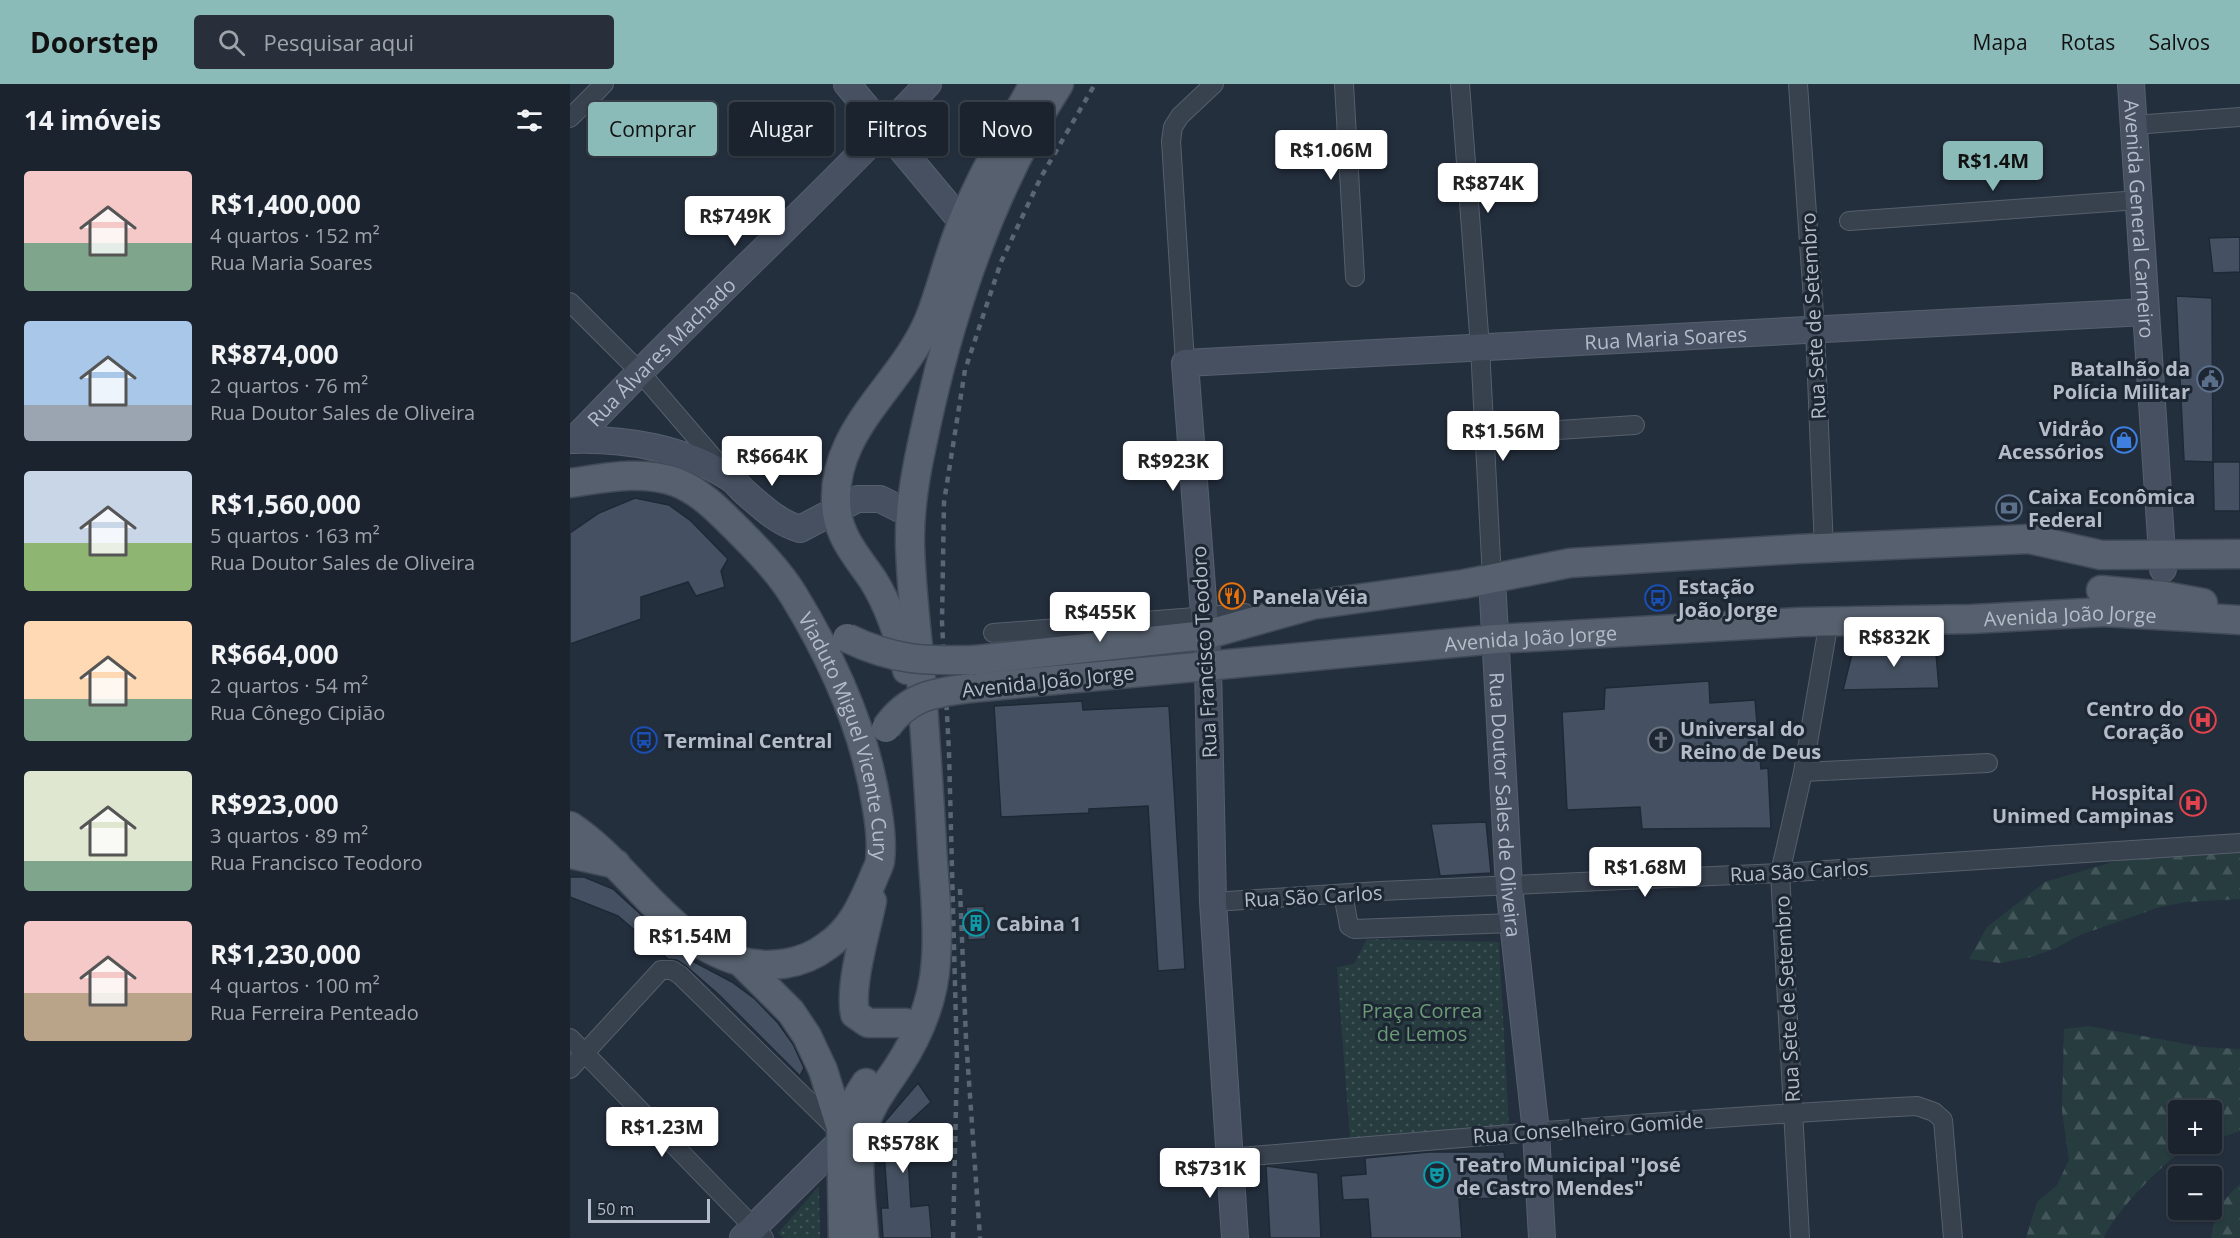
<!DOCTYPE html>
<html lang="pt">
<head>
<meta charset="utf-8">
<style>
  :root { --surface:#1b232e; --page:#282f3a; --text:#f1f3f6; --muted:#a0a4aa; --line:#39404a; --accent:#8bbbb9 }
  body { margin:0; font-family:"Open Sans",sans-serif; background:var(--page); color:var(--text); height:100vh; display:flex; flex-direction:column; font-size:22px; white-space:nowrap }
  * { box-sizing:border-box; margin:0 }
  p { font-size:20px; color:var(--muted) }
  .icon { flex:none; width:33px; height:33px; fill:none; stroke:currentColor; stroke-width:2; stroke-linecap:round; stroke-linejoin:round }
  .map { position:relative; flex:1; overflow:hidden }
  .panel { display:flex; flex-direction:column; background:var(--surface); width:570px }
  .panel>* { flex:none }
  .banner { position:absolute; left:18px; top:18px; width:570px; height:54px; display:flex; gap:12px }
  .fabs { position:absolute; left:1598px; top:1016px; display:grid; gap:12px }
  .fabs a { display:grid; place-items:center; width:54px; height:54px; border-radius:6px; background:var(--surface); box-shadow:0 2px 4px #0004,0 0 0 2px var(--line); font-size:30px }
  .scale { position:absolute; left:18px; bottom:15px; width:122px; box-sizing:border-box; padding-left:6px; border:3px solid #b4bcc9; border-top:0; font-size:16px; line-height:21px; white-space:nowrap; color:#b4bcc9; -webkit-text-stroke:4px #1d2633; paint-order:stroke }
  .price { position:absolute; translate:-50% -51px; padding:0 14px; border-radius:6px; background:#fff; color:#222; font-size:20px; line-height:39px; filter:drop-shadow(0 2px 3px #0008) }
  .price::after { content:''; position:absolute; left:50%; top:36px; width:18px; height:14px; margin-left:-9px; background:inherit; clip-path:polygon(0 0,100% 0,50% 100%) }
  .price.on { background:var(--accent); color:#111 }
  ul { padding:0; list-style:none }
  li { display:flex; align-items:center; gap:18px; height:150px; padding:0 24px }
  li span { display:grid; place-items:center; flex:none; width:168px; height:120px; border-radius:6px; color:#555 }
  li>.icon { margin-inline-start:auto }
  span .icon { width:72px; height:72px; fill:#fffc; stroke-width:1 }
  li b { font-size:26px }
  h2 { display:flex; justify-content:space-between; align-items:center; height:72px; padding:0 24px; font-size:26px }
  .pill { padding:0 21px; border-radius:6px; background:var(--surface); box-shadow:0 2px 4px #0004,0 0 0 2px var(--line); font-size:21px; line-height:54px }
  .pill.on { background:var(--accent); color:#111 }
  header { display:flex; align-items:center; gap:36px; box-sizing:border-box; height:84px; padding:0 30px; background:var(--accent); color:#111 }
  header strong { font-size:28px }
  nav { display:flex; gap:33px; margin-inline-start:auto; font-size:21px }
  .search { width:420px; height:54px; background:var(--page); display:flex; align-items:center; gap:15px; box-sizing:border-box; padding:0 21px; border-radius:6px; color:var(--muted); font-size:22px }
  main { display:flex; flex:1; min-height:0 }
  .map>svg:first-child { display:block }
  .forest { fill:url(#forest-firs) }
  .park { fill:url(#park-dots) }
  .building { fill:#455162; stroke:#1f2835; stroke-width:1.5 }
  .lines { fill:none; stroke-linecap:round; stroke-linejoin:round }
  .street-casing { stroke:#565f6c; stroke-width:20 }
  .secondary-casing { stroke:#565f6c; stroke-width:28 }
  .primary-casing { stroke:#414a57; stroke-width:31 }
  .street { stroke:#38414e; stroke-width:18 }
  .secondary { stroke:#465061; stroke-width:26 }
  .primary { stroke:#56606e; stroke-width:28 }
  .rail { stroke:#5a6575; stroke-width:4.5; stroke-dasharray:6 6; stroke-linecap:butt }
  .primary-bridge-casing { stroke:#414a57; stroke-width:31; stroke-linecap:butt }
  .primary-bridge { stroke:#56606e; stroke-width:28 }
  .labels { text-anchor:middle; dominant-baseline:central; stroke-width:6; stroke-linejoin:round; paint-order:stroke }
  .street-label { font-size:20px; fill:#b4bcc9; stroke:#1d2633 }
  .poi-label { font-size:20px; font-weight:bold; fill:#b4bcc9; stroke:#1d2633; text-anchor:start }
  .park-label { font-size:20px; fill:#6b9a76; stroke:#1d2633 }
</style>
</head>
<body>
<header>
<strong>Doorstep</strong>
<div class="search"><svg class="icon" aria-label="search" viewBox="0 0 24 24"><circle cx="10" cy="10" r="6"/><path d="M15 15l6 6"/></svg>Pesquisar aqui</div>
<nav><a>Mapa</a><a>Rotas</a><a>Salvos</a></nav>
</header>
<main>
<section class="panel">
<h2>14 imóveis<svg class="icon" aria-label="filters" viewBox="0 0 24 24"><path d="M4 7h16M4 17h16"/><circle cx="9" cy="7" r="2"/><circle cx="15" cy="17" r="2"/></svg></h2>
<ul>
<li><span style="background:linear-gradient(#f6c9c9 60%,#7fa58c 0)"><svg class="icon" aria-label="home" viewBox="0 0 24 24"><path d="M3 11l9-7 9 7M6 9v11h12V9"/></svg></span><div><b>R$1,400,000</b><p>4 quartos · 152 m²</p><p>Rua Maria Soares</p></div></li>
<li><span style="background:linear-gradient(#a9c7e8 70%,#9aa5b1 0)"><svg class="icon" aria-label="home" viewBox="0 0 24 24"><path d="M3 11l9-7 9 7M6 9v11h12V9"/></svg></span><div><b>R$874,000</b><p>2 quartos · 76 m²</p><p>Rua Doutor Sales de Oliveira</p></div></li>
<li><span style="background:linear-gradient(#c9d6e8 60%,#8fb573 0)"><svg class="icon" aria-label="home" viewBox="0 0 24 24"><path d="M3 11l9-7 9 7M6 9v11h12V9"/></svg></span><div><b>R$1,560,000</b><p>5 quartos · 163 m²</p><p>Rua Doutor Sales de Oliveira</p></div></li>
<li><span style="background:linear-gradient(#ffd9b3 65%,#7fa58c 0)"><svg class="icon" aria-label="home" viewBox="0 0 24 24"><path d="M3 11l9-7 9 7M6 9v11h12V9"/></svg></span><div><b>R$664,000</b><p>2 quartos · 54 m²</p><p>Rua Cônego Cipião</p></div></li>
<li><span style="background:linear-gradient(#dfe7d0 75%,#7fa58c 0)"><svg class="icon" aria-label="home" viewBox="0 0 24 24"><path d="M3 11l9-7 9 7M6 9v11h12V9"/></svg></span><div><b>R$923,000</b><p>3 quartos · 89 m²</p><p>Rua Francisco Teodoro</p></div></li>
<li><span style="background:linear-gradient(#f6c9c9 60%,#b9a48a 0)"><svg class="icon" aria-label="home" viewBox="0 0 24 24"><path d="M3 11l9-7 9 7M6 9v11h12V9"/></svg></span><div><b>R$1,230,000</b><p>4 quartos · 100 m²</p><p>Rua Ferreira Penteado</p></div></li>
</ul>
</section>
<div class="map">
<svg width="1670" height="1154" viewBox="0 0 1670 1154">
  <defs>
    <pattern id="forest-firs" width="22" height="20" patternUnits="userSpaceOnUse" patternTransform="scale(1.5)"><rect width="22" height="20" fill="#263c3f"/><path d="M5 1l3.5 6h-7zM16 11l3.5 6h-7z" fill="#435659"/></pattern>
    <pattern id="park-dots" width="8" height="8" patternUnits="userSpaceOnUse" patternTransform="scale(1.5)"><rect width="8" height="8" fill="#263c3f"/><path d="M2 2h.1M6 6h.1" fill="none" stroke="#435659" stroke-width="1.8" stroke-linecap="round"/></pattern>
  </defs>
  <rect width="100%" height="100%" fill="#242f3e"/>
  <!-- forest -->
  <g class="forest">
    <polygon points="1670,762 1670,815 1617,818 1590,823 1510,851 1486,864 1461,873 1430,879 1399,875 1417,843 1475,798 1553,775"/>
    <path d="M1518,942L1633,963L1670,965V1047L1641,1057V1026H1608V1059H1636C1629,1061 1620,1063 1613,1067C1593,1078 1541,1133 1534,1154H1456L1467,1118L1487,1101L1499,1076L1492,1027L1494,945Z"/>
    <path d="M1670,1100V1154H1641C1644,1130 1652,1116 1670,1100Z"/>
  </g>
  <!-- park -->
  <g class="park">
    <polygon points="797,855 929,858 939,1044 780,1055 767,883 784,880"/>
    <polygon points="249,1102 250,1154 213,1154 208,1149"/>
  </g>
  <!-- building -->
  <g class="building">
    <polygon points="1670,153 1670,188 1643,189 1639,154"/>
    <polygon points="1606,212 1642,214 1643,378 1614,377"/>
    <polygon points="1643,378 1670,378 1670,427 1644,427"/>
    <polygon points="65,414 99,421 121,437 158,475 151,487 155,503 126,512 118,498 71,513 71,535 0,560 0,449 29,429"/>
    <polygon points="1365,558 1369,604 1273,606 1283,566"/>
    <polygon points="1139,597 1140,619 1185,616 1191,685 1198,684 1201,744 1072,745 1070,723 997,726 992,628 1034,625 1035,604"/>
    <polygon points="512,617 513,626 599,622 615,885 588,887 578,722 519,725 519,729 431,733 424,622"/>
    <polygon points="916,738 921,789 870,792 861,740"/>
    <polygon points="0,793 14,793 43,805 122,877 162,898 185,915 208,939 223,960 234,984 230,992 148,910 116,882 107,876 98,875 48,832 0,813"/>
    <polygon points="414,822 416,855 398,856 396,823"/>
    <polygon points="348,999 361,1018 336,1041 341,1123 359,1121 362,1154 313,1154 311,1124 318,1124 312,1041"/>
    <polygon points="859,1068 934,1068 941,1114 889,1115 892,1154 801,1154 798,1115 773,1116 771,1092 796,1090 795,1074"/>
    <polygon points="696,1082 748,1089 751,1154 700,1154"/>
  </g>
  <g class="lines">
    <!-- street casing -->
    <g class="street-casing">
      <g id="street">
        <polyline points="774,0 785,193"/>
        <polyline points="890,0 910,263 922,495"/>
        <polyline points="1228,0 1245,245 1254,465"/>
        <polyline points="0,34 34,0"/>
        <polyline points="1564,41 1670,33"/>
        <polyline points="1279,137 1569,116"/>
        <polyline points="0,218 69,287 154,386"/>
        <polyline points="615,279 601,57 603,43 610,32 644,0"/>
        <polyline points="913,351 1065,341"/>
        <polyline points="423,549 675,529"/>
        <polyline points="1233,688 1418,679"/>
        <polyline points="773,810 779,842 784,845 943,839"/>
        <polyline points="643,818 810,807 1210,789 1670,759"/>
        <polyline points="0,954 194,1154"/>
        <polyline points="0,985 91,886 102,886 110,891 268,1046"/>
        <path d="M660,1074C888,1054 1117,1034 1347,1022L1364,1028L1373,1036L1383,1154"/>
        <polyline points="1230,1154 1210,789 1233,688 1259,537"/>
      </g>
    </g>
    <!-- secondary casing -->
    <g class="secondary-casing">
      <g id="secondary">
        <polyline points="277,0 392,138"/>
        <path id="s1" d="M1561,0L1593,485"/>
        <path d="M0,356C54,354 114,364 160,394C166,398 171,405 177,410C193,424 209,439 230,445L287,415H310L340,430"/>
        <path id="s2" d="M4,356C119,234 243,122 358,0"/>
        <path id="s3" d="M922,495L939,802L966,1048L972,1154"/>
        <polyline points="173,1154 271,1057"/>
        <path id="s4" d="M665,1154L643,818L638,582L615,279L1576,228"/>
      </g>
    </g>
    <!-- primary casing -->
    <g class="primary-casing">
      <g id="primary">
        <path id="s5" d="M0,399C35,394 71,386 106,398C129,407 146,424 164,442C185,463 208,486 224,512C263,576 296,649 307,724C310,741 312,760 310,777C309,783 305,789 303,795C292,821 281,846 257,862C232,881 199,885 169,877C96,856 61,782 0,742"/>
        <polyline points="1531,506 1595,512 1633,519"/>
        <polyline points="405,576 635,551 742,521 894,500 1000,479 1227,465 1459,455 1531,471 1670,470"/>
        <path d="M337,586C330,555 320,523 303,496C289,475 271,456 267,429C256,349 331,303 359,236C372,204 379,169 393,137C412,90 439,45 464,0"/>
        <path id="s6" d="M401,604L926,555L1230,538L1402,535L1534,528L1670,536"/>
        <polyline points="0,770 46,780"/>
        <path d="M302,817C296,847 279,901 285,930L298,939H336"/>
        <polyline points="170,877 221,928 237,952 253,986 271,1044 273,1154"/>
        <polyline points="271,1044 281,1023 296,999"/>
        <path d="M294,1154C292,1117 284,1076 295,1040C302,1019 316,1001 328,983C349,951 364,915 366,876C369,838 364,800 362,762C359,705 355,649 351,593C347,549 341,505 340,460C339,414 350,369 360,324C386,210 425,99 489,0"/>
      </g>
    </g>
    <!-- street -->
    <use href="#street" class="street"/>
    <!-- secondary -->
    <use href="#secondary" class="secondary"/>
    <!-- primary -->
    <use href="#primary" class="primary"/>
    <!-- rail -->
    <g class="rail">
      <polyline points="390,805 396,955 410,1154"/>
      <polyline points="383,1154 387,978 379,668 372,538 374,418 395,286 431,178 471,93 525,0"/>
    </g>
    <!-- primary-bridge casing -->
    <g class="primary-bridge-casing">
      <g id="primary-bridge">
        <path d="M277,554C325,577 354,577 405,576"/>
        <path d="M316,644C339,611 364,609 401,604"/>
      </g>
    </g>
    <!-- primary-bridge -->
    <use href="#primary-bridge" class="primary-bridge"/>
  </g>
  <!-- icons -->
  <defs>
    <g id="civic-ring" transform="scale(1.35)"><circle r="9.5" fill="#1d2633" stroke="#5c6f8a" stroke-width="1.5"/><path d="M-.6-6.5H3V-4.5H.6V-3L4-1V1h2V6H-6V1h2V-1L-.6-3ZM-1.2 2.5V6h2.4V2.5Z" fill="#5c6f8a"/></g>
    <g id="shop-ring" transform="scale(1.35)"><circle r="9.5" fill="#1d2633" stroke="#3f7fe0" stroke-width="1.5"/><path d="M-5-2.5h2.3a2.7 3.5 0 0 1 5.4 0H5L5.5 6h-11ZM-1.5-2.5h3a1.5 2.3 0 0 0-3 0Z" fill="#3f7fe0"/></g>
    <g id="bank-ring" transform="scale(1.35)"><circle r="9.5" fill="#1d2633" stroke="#5c6f8a" stroke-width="1.5"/><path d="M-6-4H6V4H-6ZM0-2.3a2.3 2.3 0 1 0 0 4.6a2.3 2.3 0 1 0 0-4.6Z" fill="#5c6f8a"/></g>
    <g id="restaurant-ring" transform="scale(1.35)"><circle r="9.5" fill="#1d2633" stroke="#e8710a" stroke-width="1.5"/><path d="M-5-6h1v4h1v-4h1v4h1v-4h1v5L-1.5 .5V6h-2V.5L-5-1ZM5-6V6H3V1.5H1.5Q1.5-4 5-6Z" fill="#e8710a"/></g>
    <g id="bus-ring" transform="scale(1.35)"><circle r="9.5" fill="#1d2633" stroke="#1a4fb4" stroke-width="1.5"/><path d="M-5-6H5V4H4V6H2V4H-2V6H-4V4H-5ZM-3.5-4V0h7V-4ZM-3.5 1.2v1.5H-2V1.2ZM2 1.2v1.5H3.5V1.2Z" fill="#1a4fb4"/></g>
    <g id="hospital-ring" transform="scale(1.35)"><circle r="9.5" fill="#1d2633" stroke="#e0444e" stroke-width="1.5"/><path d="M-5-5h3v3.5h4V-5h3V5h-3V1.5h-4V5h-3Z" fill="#e0444e"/></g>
    <g id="church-ring" transform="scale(1.35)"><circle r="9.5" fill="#1d2633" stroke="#6b7280" stroke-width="1.5"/><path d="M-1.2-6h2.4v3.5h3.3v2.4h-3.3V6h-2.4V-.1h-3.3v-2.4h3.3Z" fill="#6b7280"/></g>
    <g id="building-ring" transform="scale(1.35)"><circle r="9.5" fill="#1d2633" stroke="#0f9aa8" stroke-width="1.5"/><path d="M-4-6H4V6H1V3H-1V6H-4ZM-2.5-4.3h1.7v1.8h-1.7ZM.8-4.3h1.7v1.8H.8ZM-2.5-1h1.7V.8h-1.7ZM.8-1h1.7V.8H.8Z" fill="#0f9aa8"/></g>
    <g id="theatre-ring" transform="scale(1.35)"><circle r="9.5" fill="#1d2633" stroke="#0f9aa8" stroke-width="1.5"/><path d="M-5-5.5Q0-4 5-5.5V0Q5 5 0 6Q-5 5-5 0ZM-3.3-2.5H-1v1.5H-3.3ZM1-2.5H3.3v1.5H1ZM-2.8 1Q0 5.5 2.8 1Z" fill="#0f9aa8"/></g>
  </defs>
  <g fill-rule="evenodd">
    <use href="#civic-ring" x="1640" y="295"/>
    <use href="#shop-ring" x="1554" y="356"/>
    <use href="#bank-ring" x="1439" y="424"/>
    <use href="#restaurant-ring" x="662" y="512"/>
    <use href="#bus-ring" x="1088" y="514"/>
    <use href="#hospital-ring" x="1633" y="636"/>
    <use href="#bus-ring" x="74" y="656"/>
    <use href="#church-ring" x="1091" y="656"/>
    <use href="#hospital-ring" x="1623" y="719"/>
    <use href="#building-ring" x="406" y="839"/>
    <use href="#theatre-ring" x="867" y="1091"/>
  </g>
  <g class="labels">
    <!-- street labels -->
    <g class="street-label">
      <text stroke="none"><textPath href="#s1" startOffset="135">Avenida General Carneiro</textPath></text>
      <text transform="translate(1243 232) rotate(-93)">Rua Sete de Setembro</text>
      <text stroke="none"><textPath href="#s4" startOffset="1358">Rua Maria Soares</textPath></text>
      <text stroke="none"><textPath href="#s2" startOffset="124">Rua Álvares Machado</textPath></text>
      <text stroke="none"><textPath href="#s6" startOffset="1102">Avenida João Jorge</textPath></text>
      <text stroke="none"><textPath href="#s6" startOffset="562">Avenida João Jorge</textPath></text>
      <text transform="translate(634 568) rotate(-93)">Rua Francisco Teodoro</text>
      <text transform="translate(478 597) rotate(-6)">Avenida João Jorge</text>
      <text stroke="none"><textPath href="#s5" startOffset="424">Viaduto Miguel Vicente Cury</textPath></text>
      <text stroke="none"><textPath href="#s3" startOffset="226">Rua Doutor Sales de Oliveira</textPath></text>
      <text transform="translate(1229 787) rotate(-3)">Rua São Carlos</text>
      <text transform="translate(743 812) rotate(-3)">Rua São Carlos</text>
      <text transform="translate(1217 915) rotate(-93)">Rua Sete de Setembro</text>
      <text transform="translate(1018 1044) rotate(-4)">Rua Conselheiro Gomide</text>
    </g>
    <!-- poi labels -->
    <g class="poi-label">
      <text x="1620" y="284" text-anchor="end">Batalhão da<tspan x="1620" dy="23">Polícia Militar</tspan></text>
      <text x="1534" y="344" text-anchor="end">Vidråo<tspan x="1534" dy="23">Acessórios</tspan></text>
      <text x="1458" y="412">Caixa Econômica<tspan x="1458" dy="23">Federal</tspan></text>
      <text x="1108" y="502">Estação<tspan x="1108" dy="23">João Jorge</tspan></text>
      <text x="682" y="512">Panela Véia</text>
      <text x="1614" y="624" text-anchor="end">Centro do<tspan x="1614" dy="23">Coração</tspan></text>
      <text x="1110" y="644">Universal do<tspan x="1110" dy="23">Reino de Deus</tspan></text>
      <text x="94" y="656">Terminal Central</text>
      <text x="1604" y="708" text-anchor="end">Hospital<tspan x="1604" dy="23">Unimed Campinas</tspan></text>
      <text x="426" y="839">Cabina 1</text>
      <text x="886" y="1080">Teatro Municipal "José<tspan x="886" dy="23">de Castro Mendes"</tspan></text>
    </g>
    <!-- park labels -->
    <g class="park-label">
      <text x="852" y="926">Praça Correa<tspan x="852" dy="23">de Lemos</tspan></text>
    </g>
  </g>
</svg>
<div class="fabs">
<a>+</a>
<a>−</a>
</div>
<div class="scale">50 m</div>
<b class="price" style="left:761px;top:97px">R$1.06M</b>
<b class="price on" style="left:1423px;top:108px">R$1.4M</b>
<b class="price" style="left:918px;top:130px">R$874K</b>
<b class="price" style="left:165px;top:163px">R$749K</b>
<b class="price" style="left:933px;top:378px">R$1.56M</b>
<b class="price" style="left:202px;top:403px">R$664K</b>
<b class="price" style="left:603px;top:408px">R$923K</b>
<b class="price" style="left:530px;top:559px">R$455K</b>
<b class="price" style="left:1324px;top:584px">R$832K</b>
<b class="price" style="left:1075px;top:814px">R$1.68M</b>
<b class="price" style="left:120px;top:883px">R$1.54M</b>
<b class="price" style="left:92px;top:1074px">R$1.23M</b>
<b class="price" style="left:333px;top:1090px">R$578K</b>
<b class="price" style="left:640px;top:1115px">R$731K</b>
<div class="banner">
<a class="pill on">Comprar</a>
<a class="pill">Alugar</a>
<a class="pill">Filtros</a>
<a class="pill">Novo</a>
</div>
</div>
</main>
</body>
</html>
